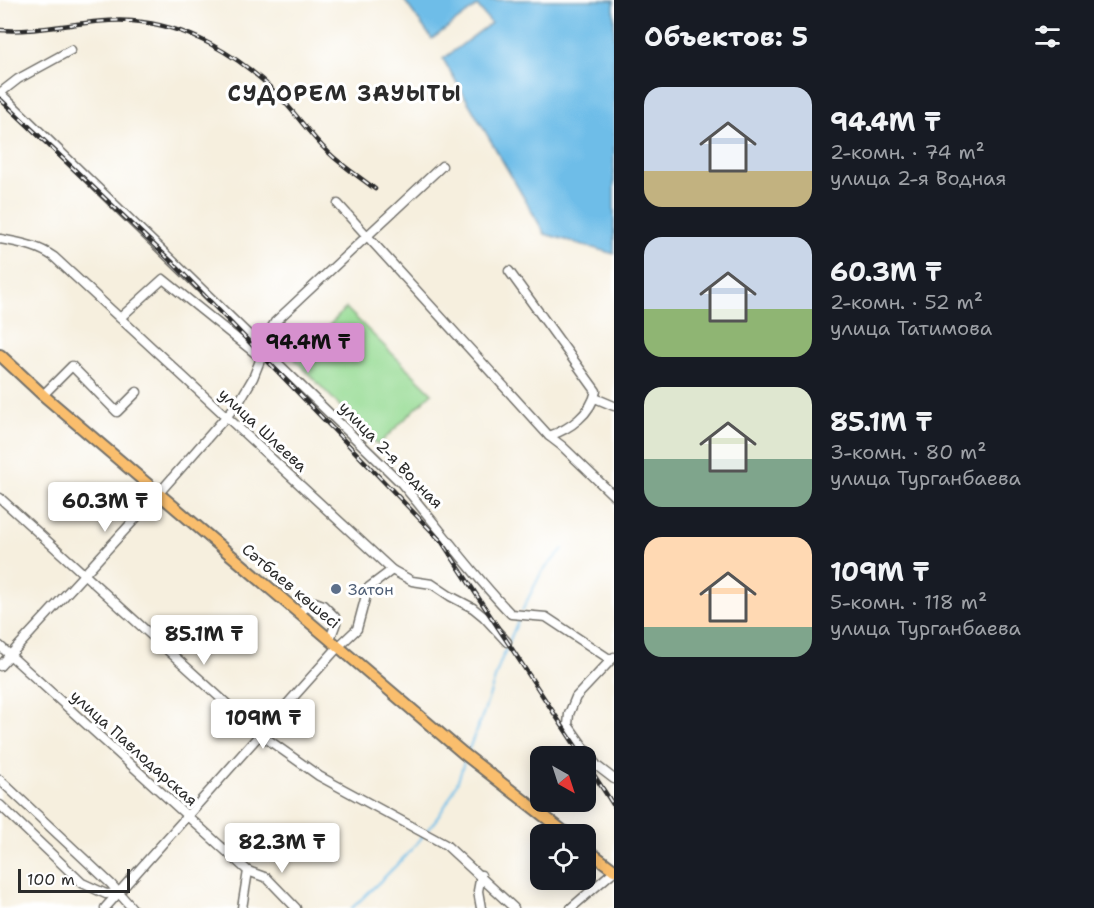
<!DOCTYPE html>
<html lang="ru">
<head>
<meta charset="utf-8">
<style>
  :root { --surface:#171b24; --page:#20242c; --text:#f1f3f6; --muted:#9ea1a6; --accent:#d690ce }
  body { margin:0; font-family:"Shantell Sans",sans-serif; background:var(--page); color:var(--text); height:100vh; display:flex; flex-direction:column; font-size:22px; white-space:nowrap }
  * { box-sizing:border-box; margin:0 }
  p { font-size:20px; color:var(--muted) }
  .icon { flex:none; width:33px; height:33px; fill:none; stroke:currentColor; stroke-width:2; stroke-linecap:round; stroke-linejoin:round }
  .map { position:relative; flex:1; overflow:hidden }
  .side { display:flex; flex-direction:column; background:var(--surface); width:480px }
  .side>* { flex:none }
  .needle { width:39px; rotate:141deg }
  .tools { position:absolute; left:530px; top:746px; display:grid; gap:12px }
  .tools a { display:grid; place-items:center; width:66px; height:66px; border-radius:12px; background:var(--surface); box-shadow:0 3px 15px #0003; font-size:30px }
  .scale { position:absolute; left:18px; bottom:15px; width:112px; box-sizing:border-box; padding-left:6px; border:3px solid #2b2b2b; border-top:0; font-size:16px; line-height:21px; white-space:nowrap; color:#2b2b2b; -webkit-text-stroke:4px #fff; paint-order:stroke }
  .price { position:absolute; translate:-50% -51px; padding:0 14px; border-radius:6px; background:#fff; color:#222; font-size:20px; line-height:39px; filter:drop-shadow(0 2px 3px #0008) }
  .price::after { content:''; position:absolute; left:50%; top:36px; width:18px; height:14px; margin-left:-9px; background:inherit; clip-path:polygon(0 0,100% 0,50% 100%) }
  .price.current { background:var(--accent); color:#111 }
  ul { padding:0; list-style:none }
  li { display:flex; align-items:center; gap:18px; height:150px; padding:0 30px }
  li span { display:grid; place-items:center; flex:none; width:168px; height:120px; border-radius:18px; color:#555 }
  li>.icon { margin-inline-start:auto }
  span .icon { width:72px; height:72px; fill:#fffc; stroke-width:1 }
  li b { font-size:26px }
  h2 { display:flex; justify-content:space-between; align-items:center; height:72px; padding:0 30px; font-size:26px }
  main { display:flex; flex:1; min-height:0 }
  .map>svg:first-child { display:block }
  .green { fill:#98dc95; stroke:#628460; stroke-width:1.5 }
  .water { fill:#6ebde8; stroke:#4c748a; stroke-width:1.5 }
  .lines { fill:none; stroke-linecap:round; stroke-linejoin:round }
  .stream { stroke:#6ebde8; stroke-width:2 }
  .minor-casing { stroke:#72706a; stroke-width:11 }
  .major-casing { stroke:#72706a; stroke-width:14 }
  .minor { stroke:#fff; stroke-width:8 }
  .major { stroke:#fabe6d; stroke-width:10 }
  .rail-casing { stroke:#2b2b2b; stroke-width:4.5 }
  .rail { stroke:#fff; stroke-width:2; stroke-dasharray:7; stroke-linecap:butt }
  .service-dot { fill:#5c6f8a; stroke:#fff; stroke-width:2 }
  .labels { text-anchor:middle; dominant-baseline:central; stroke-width:6; stroke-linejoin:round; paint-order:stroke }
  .street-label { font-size:16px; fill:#2b2b2b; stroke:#fff }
  .service-label { font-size:16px; fill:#4e5e75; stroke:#fff; text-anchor:start }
  .district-label { font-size:22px; font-weight:bold; letter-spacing:1.5px; fill:#2b2b2b; stroke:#fff }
</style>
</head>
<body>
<main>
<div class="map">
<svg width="614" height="908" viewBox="0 0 614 908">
  <rect width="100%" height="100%" fill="#fff"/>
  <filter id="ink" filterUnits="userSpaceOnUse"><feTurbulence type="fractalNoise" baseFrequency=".0167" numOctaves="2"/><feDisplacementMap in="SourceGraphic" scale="12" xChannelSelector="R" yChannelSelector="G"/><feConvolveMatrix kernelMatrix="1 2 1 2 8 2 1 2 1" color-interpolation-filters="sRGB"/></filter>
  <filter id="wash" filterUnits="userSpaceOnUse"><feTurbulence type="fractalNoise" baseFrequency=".008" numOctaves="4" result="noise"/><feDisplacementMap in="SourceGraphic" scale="24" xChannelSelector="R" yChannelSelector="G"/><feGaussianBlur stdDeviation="1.35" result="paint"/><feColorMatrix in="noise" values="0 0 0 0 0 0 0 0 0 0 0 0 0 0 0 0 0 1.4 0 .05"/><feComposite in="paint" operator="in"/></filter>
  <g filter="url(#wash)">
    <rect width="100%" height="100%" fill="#f6efde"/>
    <!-- green -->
    <polygon class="green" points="346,308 432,393 378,445 295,360"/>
    <!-- water -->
    <polygon class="water" points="404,0 614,0 614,254 545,234 443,59 491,23 477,6 432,39"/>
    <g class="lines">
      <!-- stream -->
      <g class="stream">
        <polyline points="522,611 541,573 563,549"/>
        <polyline points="468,751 485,709 500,663 520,616"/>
        <path d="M352,908C387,875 437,830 456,785C460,777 462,768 465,759"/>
      </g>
    </g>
  </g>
  <g filter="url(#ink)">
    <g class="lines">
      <!-- minor casing -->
      <g class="minor-casing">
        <g id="minor">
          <path d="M0,93L401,483C438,526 471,573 511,614L546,617L611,660L614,657"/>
          <polyline points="0,93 18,79 71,50"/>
          <polyline points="338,204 549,436 562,446 614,496"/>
          <path d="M0,239C20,243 37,245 54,257L392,570L412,581L432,584L450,596L473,608L484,617L507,642"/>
          <path d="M509,271L596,391C591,414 570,429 549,436"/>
          <polyline points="120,318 163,279 261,358"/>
          <polyline points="43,395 72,366 117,412 137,392"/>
          <polyline points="595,398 614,406"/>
          <polyline points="0,498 260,734 319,776 446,845 514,908"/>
          <polyline points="299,612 315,602 323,605 335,617 336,623 330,639"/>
          <polyline points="0,646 248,871 242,908"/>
          <polyline points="611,660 576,697 569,714 568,725 597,766 614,779"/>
          <polyline points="0,666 159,493 239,402 253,378 261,358 269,332 275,322 442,166"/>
          <polyline points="0,780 111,884 132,908"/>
          <polyline points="0,805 82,883 106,894 118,893"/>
          <polyline points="248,871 267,878 296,908"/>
          <polyline points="481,875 478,891 481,908"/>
          <polyline points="105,908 339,646 357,629 368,588 392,570"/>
          <polyline points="571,908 614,871"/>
        </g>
      </g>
      <!-- major casing -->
      <g class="major-casing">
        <g id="major">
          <polyline points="0,355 43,395 463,753 567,834"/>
          <polyline points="585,848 614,870"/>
        </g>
      </g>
      <!-- minor -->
      <use href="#minor" class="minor"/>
      <!-- major -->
      <use href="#major" class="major"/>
      <!-- rail casing -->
      <g class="rail-casing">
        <g id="rail">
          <path d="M0,30C45,33 88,18 132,21C187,25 239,55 277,94C295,112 309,134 328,152C342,166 360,177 375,189"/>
          <polyline points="0,99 173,263 442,542 582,756"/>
          <polyline points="585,761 614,806"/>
        </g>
      </g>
      <!-- rail -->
      <use href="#rail" class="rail"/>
    </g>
  </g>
  <!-- markers -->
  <circle class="service-dot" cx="336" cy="589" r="6"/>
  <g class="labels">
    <!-- street labels -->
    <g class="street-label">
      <text transform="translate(263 430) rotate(43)">улица Шлеева</text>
      <text transform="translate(391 455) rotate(46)">улица 2-я Водная</text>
      <text transform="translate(291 586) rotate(40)">Сәтбаев көшесі</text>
      <text transform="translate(134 748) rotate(42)">улица Павлодарская</text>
    </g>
    <!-- service labels -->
    <g class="service-label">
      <text x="348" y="589">Затон</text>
    </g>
    <!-- district labels -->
    <g class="district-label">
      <text x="345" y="93">СУДОРЕМ ЗАУЫТЫ</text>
    </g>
  </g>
</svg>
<div class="tools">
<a><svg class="needle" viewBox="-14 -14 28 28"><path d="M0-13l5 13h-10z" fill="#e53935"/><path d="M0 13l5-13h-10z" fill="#9ea1a6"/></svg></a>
<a><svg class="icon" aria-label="locate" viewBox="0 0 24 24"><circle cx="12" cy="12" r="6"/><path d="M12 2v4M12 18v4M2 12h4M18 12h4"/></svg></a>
</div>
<div class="scale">100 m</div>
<b class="price current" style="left:308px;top:374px">94.4M ₸</b>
<b class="price" style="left:105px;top:533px">60.3M ₸</b>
<b class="price" style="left:204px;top:666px">85.1M ₸</b>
<b class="price" style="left:263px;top:750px">109M ₸</b>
<b class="price" style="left:282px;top:874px">82.3M ₸</b>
</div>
<section class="side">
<h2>Объектов: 5<svg class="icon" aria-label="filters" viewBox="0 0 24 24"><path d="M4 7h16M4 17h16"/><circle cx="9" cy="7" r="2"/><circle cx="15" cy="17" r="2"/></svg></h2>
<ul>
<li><span style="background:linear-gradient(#c9d6e8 70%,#c2b280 0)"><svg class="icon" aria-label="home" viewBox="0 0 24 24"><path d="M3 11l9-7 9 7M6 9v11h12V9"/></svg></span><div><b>94.4M ₸</b><p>2-комн. · 74 m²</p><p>улица 2-я Водная</p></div></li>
<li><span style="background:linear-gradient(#c9d6e8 60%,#8fb573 0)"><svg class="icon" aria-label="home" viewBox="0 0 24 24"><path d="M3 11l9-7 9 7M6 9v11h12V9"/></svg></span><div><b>60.3M ₸</b><p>2-комн. · 52 m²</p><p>улица Татимова</p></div></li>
<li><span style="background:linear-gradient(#dfe7d0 60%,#7fa58c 0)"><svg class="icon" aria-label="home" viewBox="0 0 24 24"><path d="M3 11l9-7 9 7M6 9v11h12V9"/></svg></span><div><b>85.1M ₸</b><p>3-комн. · 80 m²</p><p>улица Турганбаева</p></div></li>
<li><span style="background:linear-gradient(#ffd9b3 75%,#7fa58c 0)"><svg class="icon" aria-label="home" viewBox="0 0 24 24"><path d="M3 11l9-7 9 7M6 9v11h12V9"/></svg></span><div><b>109M ₸</b><p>5-комн. · 118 m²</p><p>улица Турганбаева</p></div></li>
</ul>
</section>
</main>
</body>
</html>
